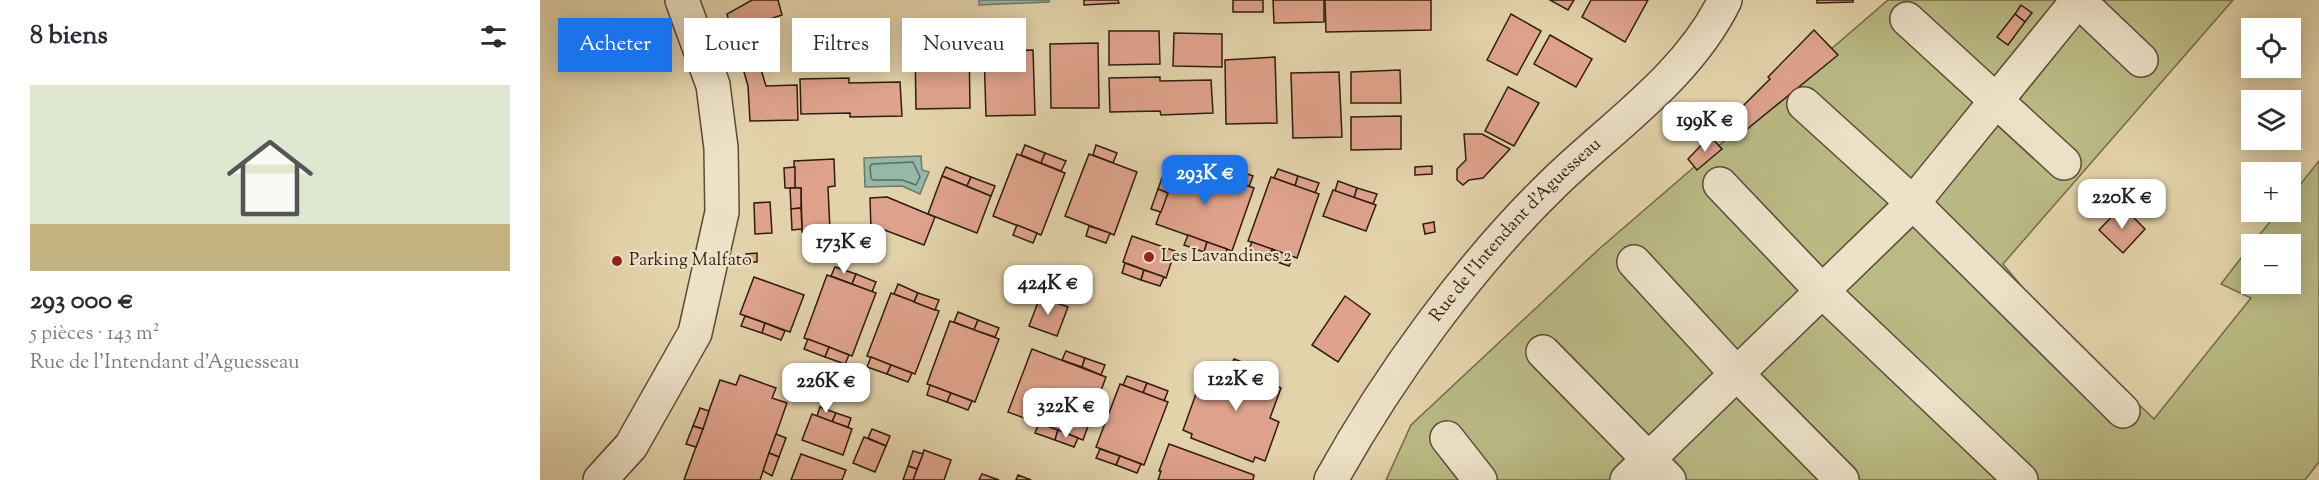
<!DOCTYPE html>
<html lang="fr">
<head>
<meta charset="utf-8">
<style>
  :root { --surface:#fff; --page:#f2f2f3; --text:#2b2b33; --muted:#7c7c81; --line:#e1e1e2; --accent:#1a73e8 }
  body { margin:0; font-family:"Sorts Mill Goudy",serif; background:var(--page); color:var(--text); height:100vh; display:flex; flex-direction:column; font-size:22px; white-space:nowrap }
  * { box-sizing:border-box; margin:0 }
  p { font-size:20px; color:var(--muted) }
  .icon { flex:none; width:33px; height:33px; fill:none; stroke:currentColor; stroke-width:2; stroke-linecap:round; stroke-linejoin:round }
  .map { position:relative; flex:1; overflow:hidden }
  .sheet { display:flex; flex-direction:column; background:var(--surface); width:540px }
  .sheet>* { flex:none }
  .guide { position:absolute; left:18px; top:18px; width:570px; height:54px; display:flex; gap:12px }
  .buttons { position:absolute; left:1701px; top:18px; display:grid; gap:12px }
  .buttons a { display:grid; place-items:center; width:60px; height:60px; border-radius:0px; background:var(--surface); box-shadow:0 3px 15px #0003; font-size:30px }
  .price { position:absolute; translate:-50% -51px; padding:0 14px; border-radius:12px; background:#fff; color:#222; font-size:20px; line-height:39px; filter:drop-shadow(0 2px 3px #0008) }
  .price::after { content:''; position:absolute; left:50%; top:36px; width:18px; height:14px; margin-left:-9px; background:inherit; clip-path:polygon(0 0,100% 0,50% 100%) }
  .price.selected { background:var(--accent); color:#fff }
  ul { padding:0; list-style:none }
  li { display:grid; align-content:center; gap:12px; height:318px; padding:0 30px }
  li+li { border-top:2px solid var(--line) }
  li span { display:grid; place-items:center; height:186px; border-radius:0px; color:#555 }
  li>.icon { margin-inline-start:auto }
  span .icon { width:108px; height:108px; fill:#fffc; stroke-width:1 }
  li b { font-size:26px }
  h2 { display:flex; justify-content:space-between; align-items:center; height:72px; padding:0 30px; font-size:26px }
  .tag { padding:0 21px; border-radius:0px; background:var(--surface); box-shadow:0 3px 15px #0003; font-size:21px; line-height:54px }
  .tag.selected { background:var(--accent); color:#fff }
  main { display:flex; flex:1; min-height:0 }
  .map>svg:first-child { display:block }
  .green { fill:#baba84; stroke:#756b4a; stroke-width:1.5 }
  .water { fill:#95b8a8; stroke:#6d7a6b; stroke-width:1.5 }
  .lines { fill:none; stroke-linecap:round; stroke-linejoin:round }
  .shore { stroke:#626a5c; stroke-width:1.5 }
  .building { fill:#dfa38d; stroke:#301c10; stroke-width:1.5 }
  .minor-casing { stroke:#5d4a37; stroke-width:36 }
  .minor { stroke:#ede2c8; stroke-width:33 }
  .poi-dot { fill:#8f2418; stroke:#ede2c8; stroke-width:2 }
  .labels { text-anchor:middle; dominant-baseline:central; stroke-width:4.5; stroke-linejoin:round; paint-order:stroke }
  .street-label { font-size:18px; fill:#301c10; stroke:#ede2c8 }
  .poi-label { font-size:18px; fill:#301c10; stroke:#ede2c8; text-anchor:start }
</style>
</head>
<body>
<main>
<section class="sheet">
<h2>8 biens<svg class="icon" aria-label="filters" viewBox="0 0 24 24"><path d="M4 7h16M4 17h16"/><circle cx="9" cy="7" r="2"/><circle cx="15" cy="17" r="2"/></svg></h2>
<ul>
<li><span style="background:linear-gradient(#dfe7d0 75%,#c2b280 0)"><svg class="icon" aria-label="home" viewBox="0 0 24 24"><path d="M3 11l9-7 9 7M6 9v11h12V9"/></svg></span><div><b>293 000 €</b><p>5 pièces · 143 m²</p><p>Rue de l'Intendant d'Aguesseau</p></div></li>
</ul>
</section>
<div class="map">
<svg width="1779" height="480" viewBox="0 0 1779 480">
  <rect width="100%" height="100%" fill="#e3d3ab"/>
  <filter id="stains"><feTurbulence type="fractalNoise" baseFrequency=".00333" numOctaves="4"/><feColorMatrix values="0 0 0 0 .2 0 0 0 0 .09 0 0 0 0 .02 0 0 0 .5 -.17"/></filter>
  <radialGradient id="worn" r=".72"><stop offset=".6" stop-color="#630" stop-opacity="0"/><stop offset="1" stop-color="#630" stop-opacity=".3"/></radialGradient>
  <!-- green -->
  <polygon class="green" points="1348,0 1693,0 1463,264 1509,319 1614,419 1711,298 1681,284 1711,245 1712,284 1750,284 1750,244 1712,244 1738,212 1750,212 1751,196 1779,161 1779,462 1765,480 846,480 871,425 1059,249"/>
  <!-- water -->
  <g class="water">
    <polygon points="439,0 509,0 509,2 439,5"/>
    <polygon points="381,156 382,170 389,172 380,194 362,186 325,187 324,158"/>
  </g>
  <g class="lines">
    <!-- shore -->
    <polygon class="shore" points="373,162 380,177 376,185 362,180 333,180 331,178 330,166 332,164"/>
  </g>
  <!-- building -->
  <g class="building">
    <polygon points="212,0 238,0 242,15 196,30 197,35 193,37 187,14"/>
    <polygon points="544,0 578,0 579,3 544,5"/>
    <rect x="693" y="0" width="30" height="12"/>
    <polygon points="733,0 784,0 784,22 734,23"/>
    <polygon points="785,0 891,0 891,30 786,32"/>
    <polygon points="1010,0 1034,0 1028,10"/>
    <polygon points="1051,0 1108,0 1085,42 1042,17"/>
    <polygon points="1277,0 1313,0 1313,2 1277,3"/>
    <polygon points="1481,5 1492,13 1485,22 1475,14"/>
    <polygon points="971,14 1001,31 977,75 947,60"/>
    <polygon points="1475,14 1485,22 1468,45 1457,37"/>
    <polygon points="1274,30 1298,55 1206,130 1193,116 1230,79 1228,77"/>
    <polygon points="569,31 619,31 620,64 569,65"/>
    <polygon points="634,33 682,34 682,67 633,66"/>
    <polygon points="1010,35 1052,59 1036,87 994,64"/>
    <polygon points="429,42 430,108 376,109 375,43"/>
    <polygon points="558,43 559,108 511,108 510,44"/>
    <polygon points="493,50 495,115 446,116 444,51"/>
    <polygon points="216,53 226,86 257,85 258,120 210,121 208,86 200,58"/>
    <polygon points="735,57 737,123 686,124 685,60"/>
    <polygon points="860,70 861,103 811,103 811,72"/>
    <polygon points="799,72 802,137 753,138 751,73"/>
    <polygon points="620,77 620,81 671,80 673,113 621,115 620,111 570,112 569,78"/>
    <polygon points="309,78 309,83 360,82 362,116 310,117 310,113 261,114 260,79"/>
    <polygon points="968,87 999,103 974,146 945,131"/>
    <polygon points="861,116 861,149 811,150 811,117"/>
    <polygon points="924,134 942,134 970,149 943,178 929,180 923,185 917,180 917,169 926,160"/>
    <polygon points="1170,136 1182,149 1157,170 1148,159"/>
    <polygon points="485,145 505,153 501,163 481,155"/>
    <polygon points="556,145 577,153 573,163 553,155"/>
    <polygon points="505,153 526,161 521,171 501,163"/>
    <polygon points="477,154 525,173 501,235 453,216"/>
    <polygon points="549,154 597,172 574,235 525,216"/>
    <polygon points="294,159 295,186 288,187 290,231 262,232 261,188 255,188 254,161"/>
    <polygon points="639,161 714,188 692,251 616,224"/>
    <polygon points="673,162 693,169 689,179 670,172"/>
    <polygon points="892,166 892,174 875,175 875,167"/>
    <polygon points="255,167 255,188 245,188 244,168"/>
    <polygon points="406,167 431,177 427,186 402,176"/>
    <polygon points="693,169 713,176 709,186 689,179"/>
    <polygon points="738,169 758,176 755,186 734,178"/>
    <polygon points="625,170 635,173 628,193 618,189"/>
    <polygon points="402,176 451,196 437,233 388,214"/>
    <polygon points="758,176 779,183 775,193 755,186"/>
    <polygon points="431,177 455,186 451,196 427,186"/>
    <polygon points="731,177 779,194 757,258 708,241"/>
    <polygon points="798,181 817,188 814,198 795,191"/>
    <polygon points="250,188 261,188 261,208 251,209"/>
    <polygon points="817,188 837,194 833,204 814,198"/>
    <polygon points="618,189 628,193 621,212 611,209"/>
    <polygon points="793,190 836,205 826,231 783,216"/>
    <polygon points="347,197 395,217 384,245 342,229 331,230 330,198"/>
    <polygon points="230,202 232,233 215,234 214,203"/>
    <polygon points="1582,206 1605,229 1583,253 1559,230"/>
    <polygon points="261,208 262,229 252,230 251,209"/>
    <polygon points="894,222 895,232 885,234 883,224"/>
    <polygon points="477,225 497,233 493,243 473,235"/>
    <polygon points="549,226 570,233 566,243 546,236"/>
    <polygon points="648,235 667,242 664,252 644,245"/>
    <polygon points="592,236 635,251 626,278 583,262"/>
    <polygon points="667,242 687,249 683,259 664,252"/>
    <polygon points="712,242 732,249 729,259 708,252"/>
    <polygon points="732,249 753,257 749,266 729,259"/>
    <polygon points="217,253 217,262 207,262 206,254"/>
    <polygon points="585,263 604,270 601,280 582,273"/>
    <polygon points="295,267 316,274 312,284 291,276"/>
    <polygon points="604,270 624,277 620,286 601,280"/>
    <polygon points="316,274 336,282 332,292 312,284"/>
    <polygon points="287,275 336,293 312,356 264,338"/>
    <polygon points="214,277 264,295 250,332 200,314"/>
    <polygon points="358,284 378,293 374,302 354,294"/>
    <polygon points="351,293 399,311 375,374 327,356"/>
    <polygon points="378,293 399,300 395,310 374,302"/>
    <polygon points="805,296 830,314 798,362 772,345"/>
    <polygon points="500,297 528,307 517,336 489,326"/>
    <polygon points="418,312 438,320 434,330 414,322"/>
    <polygon points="205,316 225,323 222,333 201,326"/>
    <polygon points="438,320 459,328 455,337 434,330"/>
    <polygon points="410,321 459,339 435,402 387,384"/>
    <polygon points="225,323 245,331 241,340 222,333"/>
    <polygon points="268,339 289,347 285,357 264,349"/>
    <polygon points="289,347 309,355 305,364 285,357"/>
    <polygon points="492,349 566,377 543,440 468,412"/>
    <polygon points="526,351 545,358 542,367 522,360"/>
    <polygon points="331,357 351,365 347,374 327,367"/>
    <polygon points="545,358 565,365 561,375 542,367"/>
    <polygon points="694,359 733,374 729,383 741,388 730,418 739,422 725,461 715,457 713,462 651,438 652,434 643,430 657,391 667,395 678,364 690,369"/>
    <polygon points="351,365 372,373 368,382 347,374"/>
    <polygon points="200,375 236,388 232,398 247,403 220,480 144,480 180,380 196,385"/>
    <polygon points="587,376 607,383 603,393 583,385"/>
    <polygon points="607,383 628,391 624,401 603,393"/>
    <polygon points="580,384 628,402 604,465 556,447"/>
    <polygon points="390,385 411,393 407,402 387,395"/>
    <polygon points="411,393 432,401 428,410 407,402"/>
    <polygon points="280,407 296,413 292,422 277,416"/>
    <polygon points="160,408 169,411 163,429 153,426"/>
    <polygon points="296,413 311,418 308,427 292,422"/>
    <polygon points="272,414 312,429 303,455 262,440"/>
    <polygon points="499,423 518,430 515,440 495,433"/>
    <polygon points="153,426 163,429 156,447 146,444"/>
    <polygon points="332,429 350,436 346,446 328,438"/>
    <polygon points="518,430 538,438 534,447 515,440"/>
    <polygon points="236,434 246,438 239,457 229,453"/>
    <polygon points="324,437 346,446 335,472 313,463"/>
    <polygon points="629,444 714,475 713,480 618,480 621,471 619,471"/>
    <polygon points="560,449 580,456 576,465 556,458"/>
    <polygon points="384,450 411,460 404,480 373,480"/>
    <polygon points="373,451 383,454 377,469 368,466"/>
    <polygon points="229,453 239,457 232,476 223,471"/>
    <polygon points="261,454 306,470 302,480 251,480"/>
    <polygon points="580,456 601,464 597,473 576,465"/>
    <polygon points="368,466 377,469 373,480 363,480"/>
    <polygon points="442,474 459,480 439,480"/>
    <polygon points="478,475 491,480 476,480"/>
  </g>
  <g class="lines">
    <!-- minor casing -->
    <g class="minor-casing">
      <g id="minor">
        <polyline points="1538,0 1601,60"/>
        <polyline points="1367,19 1524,163"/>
        <polyline points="1264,104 1373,203 1583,411"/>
        <polyline points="1180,184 1282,291 1481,480"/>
        <polyline points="1094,262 1197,374 1302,480"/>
        <polyline points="1003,352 1129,480"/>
        <polyline points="907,438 940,480"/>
        <polyline points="60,480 91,446 155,333 182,212 181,148 173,85 142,0"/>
        <path id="s1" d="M791,480C848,377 930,264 1015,182C1074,125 1148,76 1185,0"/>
        <polyline points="1087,480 1373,203 1538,0"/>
      </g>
    </g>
    <!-- minor -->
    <use href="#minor" class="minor"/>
  </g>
  <!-- markers -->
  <g class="poi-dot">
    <circle cx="609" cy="257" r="6"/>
    <circle cx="77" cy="261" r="6"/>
  </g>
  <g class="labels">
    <!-- street labels -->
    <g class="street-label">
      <text stroke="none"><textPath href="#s1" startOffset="312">Rue de l'Intendant d'Aguesseau</textPath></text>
    </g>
    <!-- poi labels -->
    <g class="poi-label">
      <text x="621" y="257">Les Lavandines 2</text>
      <text x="89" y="261">Parking Malfato</text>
    </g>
  </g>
  <rect width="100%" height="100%" filter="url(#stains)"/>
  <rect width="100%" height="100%" fill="url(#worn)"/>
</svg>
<div class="buttons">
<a><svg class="icon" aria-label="locate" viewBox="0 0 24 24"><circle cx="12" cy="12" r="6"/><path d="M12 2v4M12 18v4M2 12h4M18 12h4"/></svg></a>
<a><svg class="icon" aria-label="layers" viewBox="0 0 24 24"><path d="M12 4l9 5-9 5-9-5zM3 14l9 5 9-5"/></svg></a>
<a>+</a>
<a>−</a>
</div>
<b class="price" style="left:1165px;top:153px">199K €</b>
<b class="price selected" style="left:665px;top:206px">293K €</b>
<b class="price" style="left:1582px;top:230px">220K €</b>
<b class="price" style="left:304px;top:275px">173K €</b>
<b class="price" style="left:508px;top:316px">424K €</b>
<b class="price" style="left:696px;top:412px">122K €</b>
<b class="price" style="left:286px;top:414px">226K €</b>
<b class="price" style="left:526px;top:439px">322K €</b>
<div class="guide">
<a class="tag selected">Acheter</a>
<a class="tag">Louer</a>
<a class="tag">Filtres</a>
<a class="tag">Nouveau</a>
</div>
</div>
</main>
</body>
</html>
